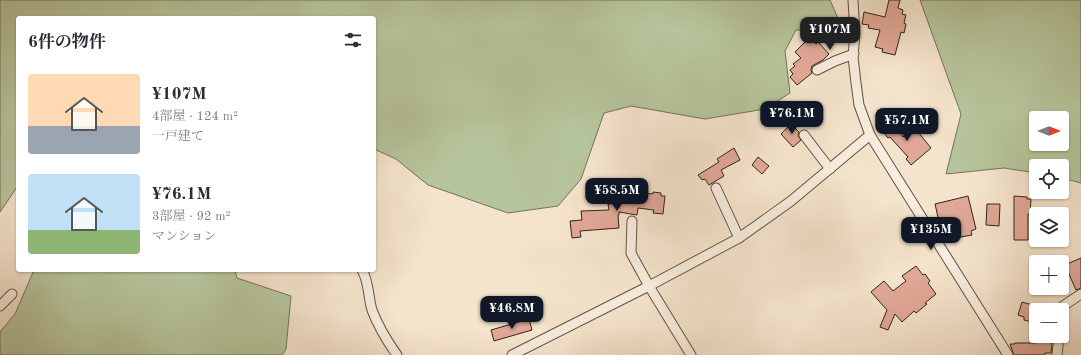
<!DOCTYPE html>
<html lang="ja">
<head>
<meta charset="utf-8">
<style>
  :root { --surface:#fff; --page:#f2f2f3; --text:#2b2b33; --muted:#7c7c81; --accent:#111827 }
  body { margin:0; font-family:"Old Standard TT","Noto Serif JP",serif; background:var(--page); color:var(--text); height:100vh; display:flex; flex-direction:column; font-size:15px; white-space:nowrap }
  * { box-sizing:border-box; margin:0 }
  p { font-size:13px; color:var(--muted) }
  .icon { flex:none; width:22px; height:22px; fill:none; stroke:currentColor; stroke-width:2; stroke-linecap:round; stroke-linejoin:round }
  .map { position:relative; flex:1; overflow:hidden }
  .panel { position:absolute; left:16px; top:16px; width:360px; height:256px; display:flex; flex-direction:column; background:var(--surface); border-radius:4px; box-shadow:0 1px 3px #0004 }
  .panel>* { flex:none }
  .needle { width:26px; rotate:90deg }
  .tools { position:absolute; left:1029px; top:111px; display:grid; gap:8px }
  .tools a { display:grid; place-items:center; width:40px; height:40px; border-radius:4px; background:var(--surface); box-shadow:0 1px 3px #0004; font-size:20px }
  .price { position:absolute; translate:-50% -34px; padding:0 9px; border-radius:8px; background:var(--accent); color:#fff; font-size:13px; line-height:26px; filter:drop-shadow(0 1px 2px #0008) }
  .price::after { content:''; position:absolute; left:50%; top:24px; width:12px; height:9px; margin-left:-6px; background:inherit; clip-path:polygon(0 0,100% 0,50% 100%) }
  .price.on { background:#222; color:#fff }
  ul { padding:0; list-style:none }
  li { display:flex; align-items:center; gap:12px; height:100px; padding:0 12px }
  li span { display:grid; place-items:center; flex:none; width:112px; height:80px; border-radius:4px; color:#555 }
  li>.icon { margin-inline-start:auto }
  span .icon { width:48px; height:48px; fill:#fffc; stroke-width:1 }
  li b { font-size:17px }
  h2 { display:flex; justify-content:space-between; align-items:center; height:48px; padding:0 12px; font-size:17px }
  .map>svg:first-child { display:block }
  .green { fill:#b7c59c; stroke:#747458; fill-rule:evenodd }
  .building { fill:#e1a897; stroke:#302415 }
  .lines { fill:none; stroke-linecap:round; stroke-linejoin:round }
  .street-casing { stroke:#615443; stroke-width:11 }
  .street { stroke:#f8edde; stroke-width:9 }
</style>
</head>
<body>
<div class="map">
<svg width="1081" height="355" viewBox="0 0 1081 355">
  <rect width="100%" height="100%" fill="#f5e4cd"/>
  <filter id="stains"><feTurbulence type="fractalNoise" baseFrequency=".005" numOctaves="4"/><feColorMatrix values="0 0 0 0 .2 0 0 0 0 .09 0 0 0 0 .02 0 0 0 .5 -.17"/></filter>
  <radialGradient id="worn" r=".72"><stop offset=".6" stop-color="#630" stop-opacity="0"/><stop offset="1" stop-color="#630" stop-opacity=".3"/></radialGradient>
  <!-- green -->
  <g class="green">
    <polygon points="0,0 830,0 844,32 796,30 785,51 790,93 765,109 705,119 631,106 604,113 581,179 558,206 508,213 428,185 396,159 374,149 374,18 18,18 18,188 17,187 0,212"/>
    <path d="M920,0H1081V183L1062,178V166H1036V173L1004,168L946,174L961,114ZM1036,118H1062V144H1036Z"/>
    <polygon points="34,270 235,270 237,278 291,296 286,349 282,355 0,355 0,332 15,314"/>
  </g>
  <!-- building -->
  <g class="building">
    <polygon points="889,0 900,0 898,8 903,10 902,14 906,15 904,23 906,24 904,33 901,32 895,55 882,52 883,49 875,47 880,30 868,28 869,25 862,24 864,12 885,17"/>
    <polygon points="807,40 811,43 813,41 816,44 818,42 829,54 823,60 812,66 811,70 812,73 797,85 790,77 793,74 790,70 795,66 793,64 801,58 795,52"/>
    <polygon points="785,110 793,119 786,126 778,116"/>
    <polygon points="890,120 903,137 911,130 915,134 918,132 931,148 911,165 906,159 908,157 890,137 888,138 880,128"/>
    <polygon points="791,124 799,132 798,136 801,140 793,147 781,134"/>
    <polygon points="734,148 740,160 721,170 724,176 709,185 705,179 702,180 698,175 719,162 717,159"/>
    <polygon points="758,157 769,166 762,174 752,165"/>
    <polygon points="627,191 653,194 653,192 661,193 661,196 665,196 663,214 653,213 654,210 638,208 637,215 619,212 619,215 618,215 619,228 580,231 581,237 572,238 570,221 582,220 581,211 609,210 608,204 625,203"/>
    <polygon points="968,196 976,229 971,231 972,235 955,238 954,233 943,240 936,229 940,226 935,204"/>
    <polygon points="1014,196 1027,197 1027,199 1031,199 1030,214 1028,214 1028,240 1014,240"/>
    <polygon points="987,204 1000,204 999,226 986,225"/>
    <polygon points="1081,258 1081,288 1076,290 1065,265"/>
    <polygon points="916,266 923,275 925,274 930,281 928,283 936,294 925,303 927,304 916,313 914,311 902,322 895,314 888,330 880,327 887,310 871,292 884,281 893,291 906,281 902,276"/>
    <polygon points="1022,302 1036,306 1036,323 1024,320 1024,317 1018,315"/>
    <polygon points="529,319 532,330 494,341 491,330"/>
    <polygon points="1036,336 1053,336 1051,353 1045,353 1045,355 1014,355 1010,344 1015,344 1015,343 1036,343"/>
  </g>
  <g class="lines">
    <!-- street casing -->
    <g class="street-casing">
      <g id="street">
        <polyline points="853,0 855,33 853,57 856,83 859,105 870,135 1008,355"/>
        <polyline points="817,70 835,61 854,54"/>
        <polyline points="804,135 830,169"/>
        <polyline points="716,188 739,238"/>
        <polyline points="632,221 631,253 649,286 691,355"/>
        <path d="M362,270C369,281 368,297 372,310C378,326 387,341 397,355"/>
        <polyline points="0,306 12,294"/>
        <polyline points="1062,312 1063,306 1081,294"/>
        <polyline points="512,355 649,286 739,238 791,201 870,135"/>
        <polyline points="1057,355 1059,336"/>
      </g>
    </g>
    <!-- street -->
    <use href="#street" class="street"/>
  </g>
  <rect width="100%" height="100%" filter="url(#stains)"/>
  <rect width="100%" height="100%" fill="url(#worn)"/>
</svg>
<div class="tools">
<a><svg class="needle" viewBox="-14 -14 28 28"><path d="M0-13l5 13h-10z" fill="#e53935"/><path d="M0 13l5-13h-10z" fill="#7c7c81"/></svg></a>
<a><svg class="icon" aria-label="locate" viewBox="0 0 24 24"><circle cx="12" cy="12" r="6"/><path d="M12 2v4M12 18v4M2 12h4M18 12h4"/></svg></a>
<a><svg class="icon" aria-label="layers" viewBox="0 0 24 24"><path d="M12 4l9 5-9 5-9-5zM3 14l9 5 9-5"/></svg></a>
<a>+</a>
<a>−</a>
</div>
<b class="price on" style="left:830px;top:51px">¥107M</b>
<b class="price" style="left:792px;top:135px">¥76.1M</b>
<b class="price" style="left:907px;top:142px">¥57.1M</b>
<b class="price" style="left:617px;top:212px">¥58.5M</b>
<b class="price" style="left:931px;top:251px">¥135M</b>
<b class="price" style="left:512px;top:330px">¥46.8M</b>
<section class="panel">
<h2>6件の物件<svg class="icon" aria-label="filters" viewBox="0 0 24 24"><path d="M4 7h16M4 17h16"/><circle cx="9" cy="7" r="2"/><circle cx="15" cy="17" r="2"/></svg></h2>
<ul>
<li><span style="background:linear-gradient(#ffd9b3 65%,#9aa5b1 0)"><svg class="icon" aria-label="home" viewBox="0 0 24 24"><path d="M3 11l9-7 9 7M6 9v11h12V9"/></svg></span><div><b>¥107M</b><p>4部屋 · 124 m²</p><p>一戸建て</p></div></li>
<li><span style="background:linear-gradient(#bfe0f5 70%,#8fb573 0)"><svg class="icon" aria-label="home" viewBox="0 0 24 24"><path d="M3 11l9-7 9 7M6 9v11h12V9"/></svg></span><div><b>¥76.1M</b><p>3部屋 · 92 m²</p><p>マンション</p></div></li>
</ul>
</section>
</div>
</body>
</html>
